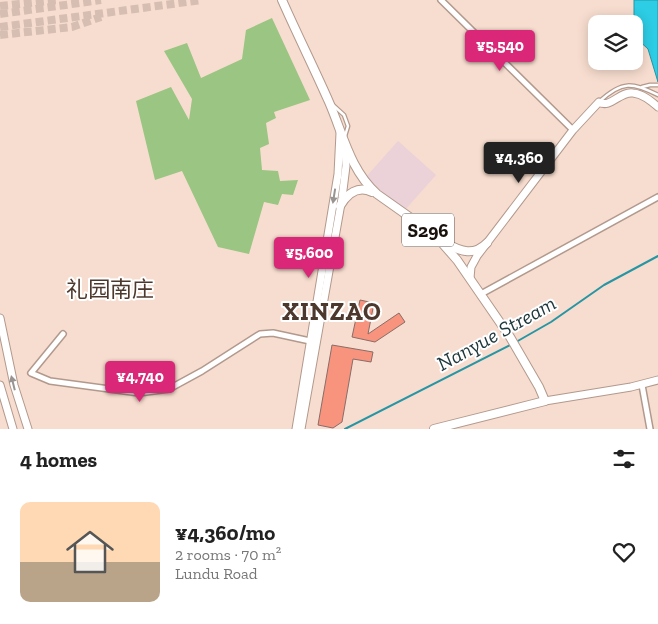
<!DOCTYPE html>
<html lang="en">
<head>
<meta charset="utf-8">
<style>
  :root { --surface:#fff; --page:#f2f2f2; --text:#222; --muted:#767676; --line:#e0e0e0; --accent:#db2777 }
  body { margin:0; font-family:"Zilla Slab","Noto Sans SC",serif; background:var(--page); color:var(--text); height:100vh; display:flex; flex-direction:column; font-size:19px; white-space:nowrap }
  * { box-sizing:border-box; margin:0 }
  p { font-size:16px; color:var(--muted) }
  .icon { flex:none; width:28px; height:28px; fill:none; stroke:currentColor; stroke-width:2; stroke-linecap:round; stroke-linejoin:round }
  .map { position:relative; height:429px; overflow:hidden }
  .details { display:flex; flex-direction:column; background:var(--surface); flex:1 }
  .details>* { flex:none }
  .fabs { position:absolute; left:588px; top:15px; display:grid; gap:10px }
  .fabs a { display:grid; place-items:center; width:55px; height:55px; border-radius:10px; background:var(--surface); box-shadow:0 2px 12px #0003; font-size:25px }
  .price { position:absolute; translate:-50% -42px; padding:0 11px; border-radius:5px; background:var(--accent); color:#fff; font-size:16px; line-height:32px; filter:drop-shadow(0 1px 2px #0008) }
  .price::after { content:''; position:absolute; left:50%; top:30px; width:15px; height:11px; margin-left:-8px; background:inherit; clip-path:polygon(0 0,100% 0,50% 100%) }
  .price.on { background:#222; color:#fff }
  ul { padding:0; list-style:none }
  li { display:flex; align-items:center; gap:15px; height:125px; padding:0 20px }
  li+li { border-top:1px solid var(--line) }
  li span { display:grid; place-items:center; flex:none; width:140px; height:100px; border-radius:10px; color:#555 }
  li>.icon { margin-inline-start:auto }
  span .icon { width:60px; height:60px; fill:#fffc; stroke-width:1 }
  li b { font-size:21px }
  h2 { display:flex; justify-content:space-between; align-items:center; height:60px; padding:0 20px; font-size:21px }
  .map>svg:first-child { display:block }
  .medical { fill:#ebd1d8 }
  .green { fill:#9ac582 }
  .water { fill:#2ccde5; stroke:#2695a4 }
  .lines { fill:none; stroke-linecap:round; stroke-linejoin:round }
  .stream { stroke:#2695a4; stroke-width:2 }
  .building { fill:#f8937d; stroke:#886d68 }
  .primary-tunnel { stroke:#d6beb2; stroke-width:8; stroke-dasharray:8 4; stroke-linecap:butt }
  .lane-casing { stroke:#b2998d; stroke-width:5 }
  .street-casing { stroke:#b2998d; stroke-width:8 }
  .secondary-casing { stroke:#b2998d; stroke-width:9 }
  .primary-casing { stroke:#b2998d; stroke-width:10 }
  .lane { stroke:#fff; stroke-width:2.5 }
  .street { stroke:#fff; stroke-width:5 }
  .secondary { stroke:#fff; stroke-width:7 }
  .primary { stroke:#fff; stroke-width:8 }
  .oneway { fill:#989492 }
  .labels { text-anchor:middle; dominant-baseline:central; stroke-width:4; stroke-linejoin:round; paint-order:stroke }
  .shield { fill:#fff; stroke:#5e5855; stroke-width:1 }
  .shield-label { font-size:19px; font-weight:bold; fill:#19110c }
  .water-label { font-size:21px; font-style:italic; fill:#1e363b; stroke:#fff }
  .quarter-label { font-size:22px; fill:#4d382d; stroke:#fff }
  .district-label { font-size:25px; font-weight:bold; letter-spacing:1px; fill:#4d382d; stroke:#fff }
</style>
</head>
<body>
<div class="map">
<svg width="658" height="429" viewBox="0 0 658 429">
  <rect width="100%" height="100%" fill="#f7ddcf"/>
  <!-- medical -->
  <polygon class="medical" points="398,141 436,175 404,211 366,177"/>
  <!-- green -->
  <polygon class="green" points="272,18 310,100 274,112 276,118 266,123 269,144 260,148 262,170 278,171 280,181 298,180 293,195 282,194 278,205 264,202 249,254 218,247 182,171 155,180 136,101 171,87 189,120 192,99 164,51 187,43 201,78 242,59 246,30"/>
  <!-- water -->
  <polygon class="water" points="634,0 658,0 658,82 648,49 634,36"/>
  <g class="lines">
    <!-- stream -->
    <g class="stream">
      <polyline points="516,342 551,322 604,285 658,256"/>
      <polyline points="345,429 512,344"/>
    </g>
  </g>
  <!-- building -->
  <g class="building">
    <polygon points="360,300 374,303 368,334 399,313 405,322 375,342 352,337"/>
    <polygon points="332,345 373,352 371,362 353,359 342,422 333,428 318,425"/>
  </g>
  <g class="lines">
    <!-- primary-tunnel -->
    <g class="primary-tunnel">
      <polyline points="0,6 58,0"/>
      <polyline points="0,14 101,0"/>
      <polyline points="0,27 202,0"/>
      <polyline points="0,35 72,27 101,17"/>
    </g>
    <!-- lane casing -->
    <g class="lane-casing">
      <g id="lane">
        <polyline points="642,87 650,85 658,85"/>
        <path d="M600,101C622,81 632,82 658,95"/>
        <polyline points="333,105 344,115 348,126 345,136"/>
      </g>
    </g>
    <!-- street casing -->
    <g class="street-casing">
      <g id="street">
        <polyline points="441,0 573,130"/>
        <polyline points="481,294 658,197"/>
        <polyline points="63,334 31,373 50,381 139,393 169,389 202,371 260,334 273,333 310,341"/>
        <polyline points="642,385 650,429"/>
      </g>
    </g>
    <!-- secondary casing -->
    <g class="secondary-casing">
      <g id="secondary">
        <path d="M470,278L471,267L477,256L573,130L599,102C610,109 620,91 633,93C643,94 651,101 658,107"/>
        <polyline points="0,318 14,385 28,429"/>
        <polyline points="0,385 13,429"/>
        <polyline points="545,401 631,387 658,380"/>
        <polyline points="296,429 338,174 340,133"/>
        <polyline points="301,429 342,198 346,166 345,148"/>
      </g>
    </g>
    <!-- primary casing -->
    <g class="primary-casing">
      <g id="primary">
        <path d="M282,0C297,34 314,68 329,102C343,134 350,170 377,194L435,235L457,260L510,337L539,387L545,401L434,429"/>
        <path d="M340,206C347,194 358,185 372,192"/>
        <path d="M446,243C461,252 474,256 487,243"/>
      </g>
    </g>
    <!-- lane -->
    <use href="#lane" class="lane"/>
    <!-- street -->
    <use href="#street" class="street"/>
    <!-- secondary -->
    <use href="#secondary" class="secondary"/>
    <!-- primary -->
    <use href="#primary" class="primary"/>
  </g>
  <!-- one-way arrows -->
  <defs><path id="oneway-solid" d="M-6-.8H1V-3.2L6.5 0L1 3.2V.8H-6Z" transform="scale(1.25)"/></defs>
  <g class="oneway">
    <use href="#oneway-solid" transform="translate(334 196) rotate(99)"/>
    <use href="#oneway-solid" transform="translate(13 383) rotate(-104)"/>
  </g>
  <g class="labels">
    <!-- shield labels -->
    <rect class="shield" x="402" y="213.5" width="52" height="33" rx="4"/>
    <g class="shield-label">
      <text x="428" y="230">S296</text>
    </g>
    <!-- water labels -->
    <g class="water-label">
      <text transform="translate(496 333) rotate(-29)">Nanyue Stream</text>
    </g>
    <!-- quarter labels -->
    <g class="quarter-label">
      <text x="110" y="289">礼园南庄</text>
    </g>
    <!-- district labels -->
    <g class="district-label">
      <text x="332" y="311">XINZAO</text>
    </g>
  </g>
</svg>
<div class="fabs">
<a><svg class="icon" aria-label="layers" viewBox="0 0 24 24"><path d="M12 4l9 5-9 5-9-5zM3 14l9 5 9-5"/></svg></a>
</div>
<b class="price" style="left:500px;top:72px">¥5,540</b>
<b class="price on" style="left:519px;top:184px">¥4,360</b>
<b class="price" style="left:309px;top:279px">¥5,600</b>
<b class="price" style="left:140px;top:403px">¥4,740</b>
</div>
<section class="details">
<h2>4 homes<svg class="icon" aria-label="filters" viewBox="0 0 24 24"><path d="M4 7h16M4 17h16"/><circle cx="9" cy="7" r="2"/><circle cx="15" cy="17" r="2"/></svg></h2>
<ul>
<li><span style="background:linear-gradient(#ffd9b3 60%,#b9a48a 0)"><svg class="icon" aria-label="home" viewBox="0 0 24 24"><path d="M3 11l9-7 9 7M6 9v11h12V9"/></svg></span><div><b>¥4,360/mo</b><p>2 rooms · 70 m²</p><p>Lundu Road</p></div><svg class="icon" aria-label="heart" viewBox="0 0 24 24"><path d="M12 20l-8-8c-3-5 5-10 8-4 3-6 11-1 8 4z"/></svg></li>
</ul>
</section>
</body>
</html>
